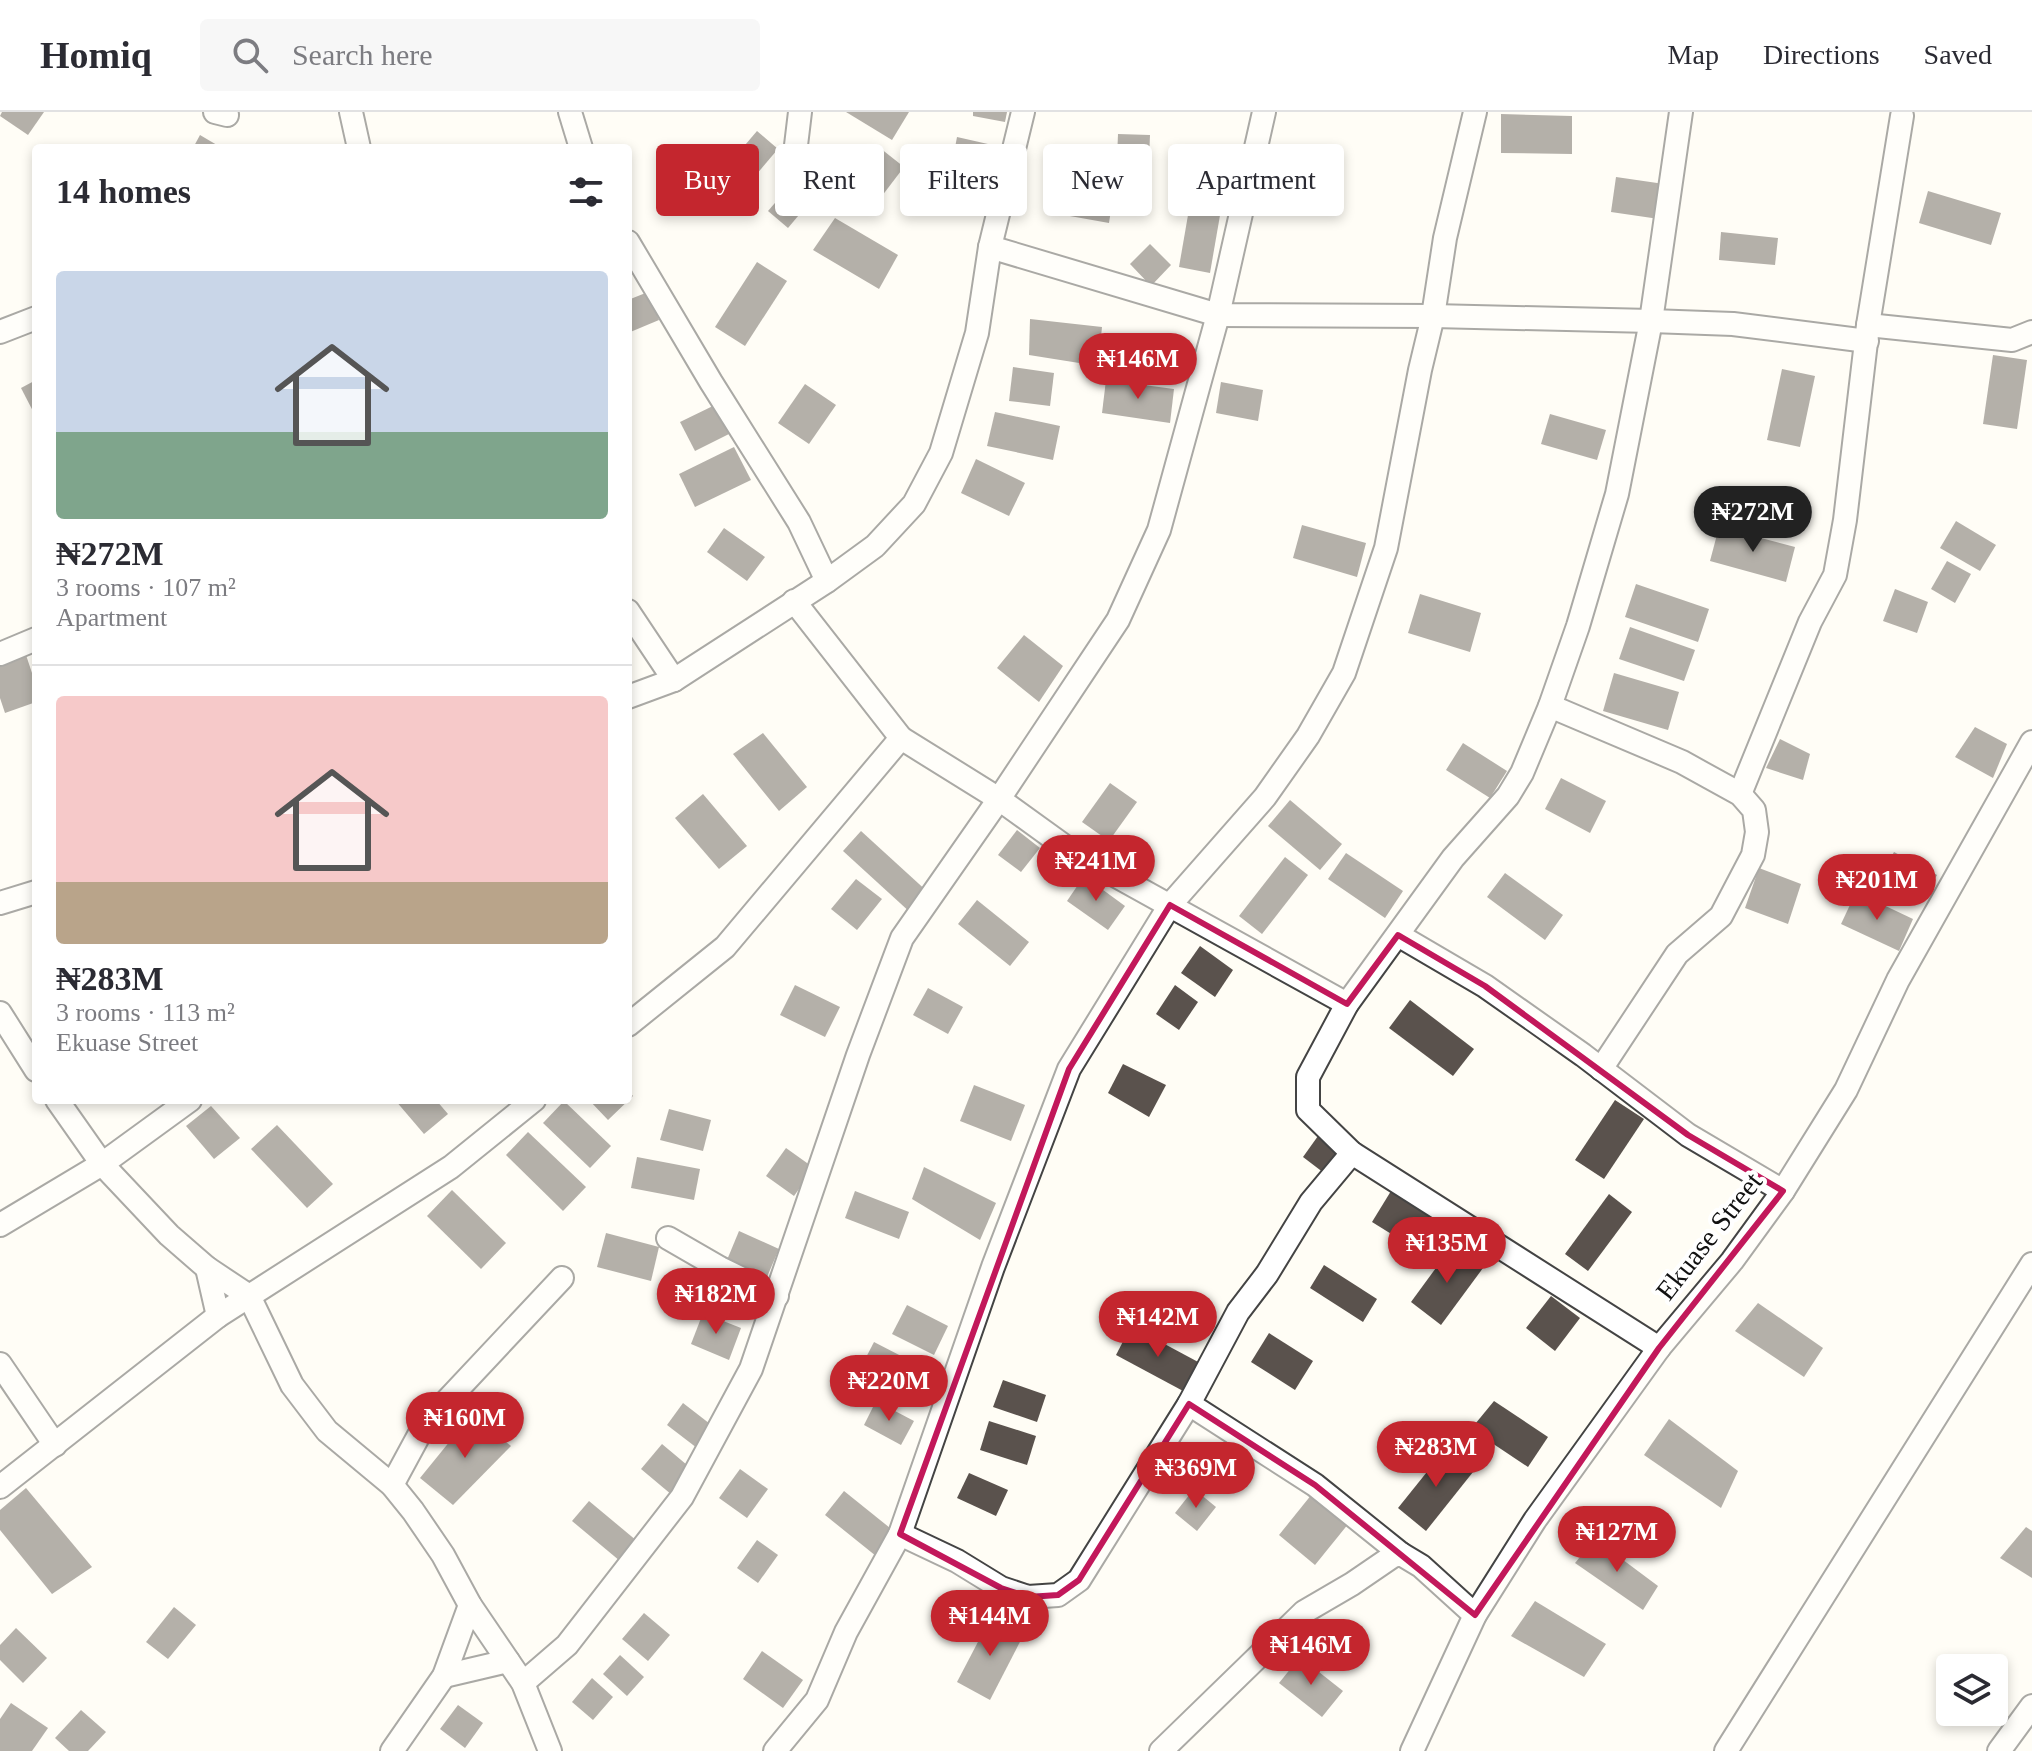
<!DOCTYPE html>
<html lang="en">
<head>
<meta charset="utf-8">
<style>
  :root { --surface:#fff; --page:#f7f7f7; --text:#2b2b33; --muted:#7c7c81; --line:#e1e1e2; --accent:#c4262e }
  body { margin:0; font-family:Georgia,serif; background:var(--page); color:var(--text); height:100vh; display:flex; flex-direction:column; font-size:30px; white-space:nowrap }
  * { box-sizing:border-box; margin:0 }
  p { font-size:26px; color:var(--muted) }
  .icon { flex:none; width:44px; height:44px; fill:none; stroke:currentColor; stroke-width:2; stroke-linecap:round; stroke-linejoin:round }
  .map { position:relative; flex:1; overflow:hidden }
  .side { position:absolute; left:32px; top:32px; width:600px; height:960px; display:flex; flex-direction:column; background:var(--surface); border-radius:8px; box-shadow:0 4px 12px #0003 }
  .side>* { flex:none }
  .hud { position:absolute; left:656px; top:32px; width:760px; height:72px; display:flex; gap:16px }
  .fabs { position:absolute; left:1936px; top:1542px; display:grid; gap:16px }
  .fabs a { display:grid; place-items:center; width:72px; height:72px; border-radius:8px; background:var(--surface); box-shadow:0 4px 12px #0003; font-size:40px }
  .price { position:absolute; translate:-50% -68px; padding:0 18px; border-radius:28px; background:var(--accent); color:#fff; font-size:26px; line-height:52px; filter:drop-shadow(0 2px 4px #0008) }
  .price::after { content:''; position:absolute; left:50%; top:48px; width:24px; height:18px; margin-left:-12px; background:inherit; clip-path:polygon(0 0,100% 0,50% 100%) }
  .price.on { background:#222; color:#fff }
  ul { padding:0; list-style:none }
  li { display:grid; align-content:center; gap:16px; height:424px; padding:0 24px }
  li+li { border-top:2px solid var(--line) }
  li span { display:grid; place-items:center; height:248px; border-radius:8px; color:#555 }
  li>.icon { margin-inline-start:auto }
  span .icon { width:144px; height:144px; fill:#fffc; stroke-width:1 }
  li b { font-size:34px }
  h2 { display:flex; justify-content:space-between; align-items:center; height:96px; padding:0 24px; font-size:34px }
  .tag { padding:0 28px; border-radius:8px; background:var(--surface); box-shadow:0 4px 12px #0003; font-size:28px; line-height:72px }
  .tag.on { background:var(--accent); color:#fff }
  header { display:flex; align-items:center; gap:48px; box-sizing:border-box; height:112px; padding:0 40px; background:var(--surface); border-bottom:2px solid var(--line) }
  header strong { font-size:38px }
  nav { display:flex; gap:44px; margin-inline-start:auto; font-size:28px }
  .search { width:560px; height:72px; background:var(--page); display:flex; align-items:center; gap:20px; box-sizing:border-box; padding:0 28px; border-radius:8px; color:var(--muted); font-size:30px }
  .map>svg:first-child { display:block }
  .building { fill:#5a524d }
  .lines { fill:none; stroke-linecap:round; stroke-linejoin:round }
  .minor-casing { stroke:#444; stroke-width:26 }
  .minor { stroke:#fff; stroke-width:22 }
  .marked { fill:none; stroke:#c2185b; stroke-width:6; stroke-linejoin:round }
  .labels { text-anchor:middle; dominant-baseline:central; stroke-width:8; stroke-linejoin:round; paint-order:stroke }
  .street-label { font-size:28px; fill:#111; stroke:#fff }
</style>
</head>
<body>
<header>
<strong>Homiq</strong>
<div class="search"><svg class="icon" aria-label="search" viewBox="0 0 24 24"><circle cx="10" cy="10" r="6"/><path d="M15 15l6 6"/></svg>Search here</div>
<nav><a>Map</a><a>Directions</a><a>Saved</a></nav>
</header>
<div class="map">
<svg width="2032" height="1639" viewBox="0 0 2032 1639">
  <rect width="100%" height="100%" fill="#fffdf5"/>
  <!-- building -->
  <g class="building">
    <polygon points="2,0 44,0 28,23 0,4"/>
    <polygon points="846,0 909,0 892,28"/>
    <polygon points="973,0 1007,0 1005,10 973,4"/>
    <polygon points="1501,2 1572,4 1572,42 1501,41"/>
    <polygon points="757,19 778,37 749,71 728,53"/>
    <polygon points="1118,22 1150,23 1148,73 1116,72"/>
    <polygon points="200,23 222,36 193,36"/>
    <polygon points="957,25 1010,37 1004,64 952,52"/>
    <polygon points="880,36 904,55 869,101 844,81"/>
    <polygon points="1616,65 1664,72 1659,107 1611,100"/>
    <polygon points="1059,68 1114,78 1109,111 1053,101"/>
    <polygon points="794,69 814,85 788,116 768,99"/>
    <polygon points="1928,79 2001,101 1991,133 1919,111"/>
    <polygon points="1192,80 1223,86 1210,161 1179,155"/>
    <polygon points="835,106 898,143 879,177 813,138"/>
    <polygon points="1721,120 1778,126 1775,153 1719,148"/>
    <polygon points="1150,132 1171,153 1151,174 1130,152"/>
    <polygon points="757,150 787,169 745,234 715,215"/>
    <polygon points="648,180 659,208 628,221 628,188"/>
    <polygon points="1030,207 1102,215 1098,254 1029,243"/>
    <polygon points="1993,243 2027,248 2017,317 1983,312"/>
    <polygon points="1013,255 1054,261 1050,294 1009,289"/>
    <polygon points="1782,257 1815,264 1800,335 1767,328"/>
    <polygon points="36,268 36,305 21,276"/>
    <polygon points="1106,268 1174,277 1170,311 1102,301"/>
    <polygon points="1221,270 1263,278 1258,309 1216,301"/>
    <polygon points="805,272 836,293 809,332 778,311"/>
    <polygon points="717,292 731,321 695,339 680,310"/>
    <polygon points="995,300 1060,314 1053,348 987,334"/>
    <polygon points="1550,302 1606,318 1597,348 1541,332"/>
    <polygon points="734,335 751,368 695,395 679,362"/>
    <polygon points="976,347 1025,371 1009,404 961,381"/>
    <polygon points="1956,409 1996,433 1980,459 1940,436"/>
    <polygon points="1302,413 1366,431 1357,465 1293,446"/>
    <polygon points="1719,415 1795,435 1786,470 1710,449"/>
    <polygon points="724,416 765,445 747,469 707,440"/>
    <polygon points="1947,449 1971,462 1955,491 1931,477"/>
    <polygon points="1636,472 1709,497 1698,530 1625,505"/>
    <polygon points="1895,477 1928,490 1917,521 1883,509"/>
    <polygon points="1420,482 1481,501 1470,540 1408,521"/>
    <polygon points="1630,515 1695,538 1684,569 1619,547"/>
    <polygon points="1024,523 1063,554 1039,590 997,556"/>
    <polygon points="26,543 36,573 36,590 5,601 0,586 0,551"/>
    <polygon points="1614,561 1679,580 1668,618 1603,599"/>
    <polygon points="1975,615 2007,632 1993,666 1955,645"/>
    <polygon points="763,621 807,675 779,699 733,642"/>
    <polygon points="1780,627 1810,642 1803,668 1766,656"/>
    <polygon points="1463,631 1507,659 1490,686 1446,658"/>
    <polygon points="1561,666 1606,689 1590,721 1545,697"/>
    <polygon points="1110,671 1137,690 1109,729 1082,710"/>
    <polygon points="703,682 747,734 719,757 675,706"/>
    <polygon points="1290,688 1342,732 1320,758 1268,714"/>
    <polygon points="1017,718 1040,736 1021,760 998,743"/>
    <polygon points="861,719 930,782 912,802 843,739"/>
    <polygon points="1894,740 1937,763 1922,790 1879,767"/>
    <polygon points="1346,741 1403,779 1385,806 1328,767"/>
    <polygon points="1285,745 1308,763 1262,822 1239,804"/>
    <polygon points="1759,756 1801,772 1788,812 1745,796"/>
    <polygon points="1505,761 1563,803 1545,828 1487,785"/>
    <polygon points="1084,764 1125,794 1108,818 1067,789"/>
    <polygon points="856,767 882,787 857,818 831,797"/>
    <polygon points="1856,780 1913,807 1899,839 1841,812"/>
    <polygon points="977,788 1029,830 1010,854 958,812"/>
    <polygon points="1200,834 1233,858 1215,885 1181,861"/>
    <polygon points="795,873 840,895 825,925 780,903"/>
    <polygon points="1175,873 1198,890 1179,918 1156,902"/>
    <polygon points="928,876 963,895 948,922 913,903"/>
    <polygon points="1410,888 1474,937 1453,964 1389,916"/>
    <polygon points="1123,952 1166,973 1149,1005 1108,981"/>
    <polygon points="974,973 1025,993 1011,1029 960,1009"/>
    <polygon points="628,978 633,984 608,1008 589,988 628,988"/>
    <polygon points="395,988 436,988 448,1002 424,1022"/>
    <polygon points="1615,988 1644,1007 1604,1067 1575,1048"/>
    <polygon points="564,989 611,1034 590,1056 543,1011"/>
    <polygon points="211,994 240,1026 214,1047 186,1014"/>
    <polygon points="669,997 711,1008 703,1039 660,1028"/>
    <polygon points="277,1013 333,1072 307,1096 251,1037"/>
    <polygon points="528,1020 586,1075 563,1099 506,1043"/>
    <polygon points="1318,1024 1340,1040 1324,1061 1303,1045"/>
    <polygon points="786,1036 814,1056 794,1084 766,1064"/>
    <polygon points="637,1045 700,1057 694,1088 631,1076"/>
    <polygon points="924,1055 996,1091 980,1128 912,1087"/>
    <polygon points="452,1078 506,1131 481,1157 427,1104"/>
    <polygon points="855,1079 909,1100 899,1127 845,1106"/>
    <polygon points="1391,1079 1441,1111 1422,1141 1372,1110"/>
    <polygon points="1609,1082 1632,1100 1588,1159 1565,1142"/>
    <polygon points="739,1119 779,1137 767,1165 727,1148"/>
    <polygon points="606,1121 659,1135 651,1169 597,1155"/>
    <polygon points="1452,1134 1483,1156 1441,1213 1411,1190"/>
    <polygon points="1324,1153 1377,1187 1363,1210 1310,1176"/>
    <polygon points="1551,1184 1580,1206 1555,1239 1526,1216"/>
    <polygon points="1758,1191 1823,1236 1804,1265 1735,1219"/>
    <polygon points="907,1193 948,1214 934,1243 892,1222"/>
    <polygon points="703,1201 741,1216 729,1248 691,1232"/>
    <polygon points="1131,1214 1200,1251 1185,1280 1116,1243"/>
    <polygon points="1269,1221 1313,1249 1295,1278 1251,1250"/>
    <polygon points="874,1230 936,1262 923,1289 860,1257"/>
    <polygon points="1003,1268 1046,1283 1037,1310 993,1295"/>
    <polygon points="876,1289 914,1309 901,1333 864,1313"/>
    <polygon points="1494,1289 1548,1325 1528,1355 1471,1317"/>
    <polygon points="683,1291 714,1315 697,1336 667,1313"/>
    <polygon points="472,1302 511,1334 453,1393 420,1366"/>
    <polygon points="1669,1307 1738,1359 1721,1396 1644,1343"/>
    <polygon points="989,1309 1036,1324 1027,1353 980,1338"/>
    <polygon points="1213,1330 1238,1345 1218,1378 1194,1364"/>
    <polygon points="662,1332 693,1358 672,1383 641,1357"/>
    <polygon points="1447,1335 1473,1360 1426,1419 1398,1396"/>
    <polygon points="740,1357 768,1377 747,1406 719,1386"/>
    <polygon points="969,1361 1008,1378 996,1404 957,1386"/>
    <polygon points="26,1376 92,1455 52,1482 0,1418 0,1398"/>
    <polygon points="1194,1377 1216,1395 1197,1419 1175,1401"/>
    <polygon points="844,1379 895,1420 876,1444 825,1403"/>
    <polygon points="1312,1382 1349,1411 1315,1453 1279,1423"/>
    <polygon points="589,1389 637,1429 620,1449 572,1409"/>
    <polygon points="2026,1415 2032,1419 2032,1466 2000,1446"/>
    <polygon points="1595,1427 1658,1474 1643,1498 1575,1451"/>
    <polygon points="757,1428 778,1443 758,1471 737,1456"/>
    <polygon points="1535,1489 1606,1532 1584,1565 1511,1524"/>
    <polygon points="174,1495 196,1513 168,1547 146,1530"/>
    <polygon points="644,1501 670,1523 648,1549 622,1527"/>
    <polygon points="991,1505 1024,1522 990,1588 957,1570"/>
    <polygon points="16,1516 47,1546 23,1571 0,1548 0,1533"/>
    <polygon points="762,1539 803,1568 783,1596 743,1567"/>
    <polygon points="620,1543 644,1565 627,1584 603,1562"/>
    <polygon points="1300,1545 1343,1579 1322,1605 1279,1571"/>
    <polygon points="592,1566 613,1585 593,1608 572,1590"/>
    <polygon points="11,1591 48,1616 32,1639 0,1639 0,1607"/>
    <polygon points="458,1593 483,1611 465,1636 440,1617"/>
    <polygon points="81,1598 106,1620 88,1639 69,1639 55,1626"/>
  </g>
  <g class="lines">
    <!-- minor casing -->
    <g class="minor-casing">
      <g id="minor">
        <polyline points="215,0 227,3"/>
        <polyline points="351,0 359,36"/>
        <polyline points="570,0 581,36"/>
        <polyline points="794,50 800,0"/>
        <polyline points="628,130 711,270 799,410 827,469"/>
        <polyline points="990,135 1218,203 1433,204 1651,209 1733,212 1867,229"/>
        <polyline points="1868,213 2012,228 2032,220"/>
        <polyline points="0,220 36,206"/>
        <polyline points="794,489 901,626"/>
        <polyline points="628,499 674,568"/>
        <polyline points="0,542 36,527"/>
        <polyline points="628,585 674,568 827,469 875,434 914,392 941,341 977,221 990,135 1023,0"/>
        <polyline points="1550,594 1682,650 1740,682 1754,698 1757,720 1753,743 1721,804 1677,842 1601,957"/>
        <polyline points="1740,682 1810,510 1835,463 1845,408 1868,213 1902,4"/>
        <polyline points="0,791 36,780"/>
        <polyline points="1398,823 1485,874 1583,943 1688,1023 1783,1079"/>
        <polyline points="0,901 36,958"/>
        <polyline points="628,913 725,835 901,626 999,687 1071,739 1347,892"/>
        <polyline points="57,988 102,1052 169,1123 207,1156 249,1184 292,1273 327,1319 392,1373 413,1399 443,1443 470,1493 523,1571 550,1639"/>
        <polyline points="0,1113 102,1052 190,988"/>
        <polyline points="668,1126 720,1156 777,1184"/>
        <polyline points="207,1156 218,1204"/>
        <polyline points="1659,1236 1352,1041 1308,998 1308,965 1347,892 1453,746 1508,684 1522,661 1550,594 1578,514 1617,382 1651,209 1681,0"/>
        <polyline points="0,1252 55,1333"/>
        <polyline points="1189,1292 1315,1373 1401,1442"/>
        <polyline points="392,1373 425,1312 562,1166"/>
        <polyline points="0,1375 218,1204 451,1055 534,988"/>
        <polyline points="900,1422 957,1449 1001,1476 1028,1485 1058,1483 1079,1468 1189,1292 1238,1200 1267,1162 1311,1090 1352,1041"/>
        <polyline points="444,1564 508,1549"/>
        <polyline points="523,1571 567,1533 682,1385 751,1257 858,943 902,826 999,687 1118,508 1159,418 1218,203 1264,0"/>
        <polyline points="392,1639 444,1564 470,1493"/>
        <polyline points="775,1639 817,1588 846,1520 900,1422 993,1155 1069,957 1170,793 1265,685 1308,624 1344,561 1386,436 1420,258 1433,204 1445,126 1475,0"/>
        <polyline points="1161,1639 1304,1500 1352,1472 1393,1444 1401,1442 1421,1454 1475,1503"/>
        <polyline points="1412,1639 1475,1503 1535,1408 1659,1236 1732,1149 1783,1079 1846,978 1898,868 2032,630"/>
        <polyline points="1726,1639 2032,1152"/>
        <polyline points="1999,1639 2032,1594"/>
      </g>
    </g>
    <!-- minor -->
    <use href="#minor" class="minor"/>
  </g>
  <!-- marked area -->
  <path d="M0 0H2032V1639H0ZM1170,793L1347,892L1398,823L1485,874L1688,1023L1783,1079L1659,1236L1475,1503L1315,1373L1189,1292L1079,1468L1058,1483L1028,1485L1001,1476L900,1422L1069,957Z" fill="#fffdf5" fill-opacity=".55" fill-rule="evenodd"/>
  <path class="marked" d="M1170,793L1347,892L1398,823L1485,874L1688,1023L1783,1079L1659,1236L1475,1503L1315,1373L1189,1292L1079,1468L1058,1483L1028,1485L1001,1476L900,1422L1069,957Z"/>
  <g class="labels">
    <!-- street labels -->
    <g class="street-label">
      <text transform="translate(1709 1124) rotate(-52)">Ekuase Street</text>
    </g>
  </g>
</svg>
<div class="fabs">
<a><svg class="icon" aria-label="layers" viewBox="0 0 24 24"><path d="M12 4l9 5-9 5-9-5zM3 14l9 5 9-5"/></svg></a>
</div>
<b class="price" style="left:1138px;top:289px">₦146M</b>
<b class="price on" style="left:1753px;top:442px">₦272M</b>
<b class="price" style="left:1096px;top:791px">₦241M</b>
<b class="price" style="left:1877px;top:810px">₦201M</b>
<b class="price" style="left:1447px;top:1173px">₦135M</b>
<b class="price" style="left:716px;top:1224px">₦182M</b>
<b class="price" style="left:1158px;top:1247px">₦142M</b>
<b class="price" style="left:889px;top:1311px">₦220M</b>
<b class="price" style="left:465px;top:1348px">₦160M</b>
<b class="price" style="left:1436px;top:1377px">₦283M</b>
<b class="price" style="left:1196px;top:1398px">₦369M</b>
<b class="price" style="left:1617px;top:1462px">₦127M</b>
<b class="price" style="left:990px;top:1546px">₦144M</b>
<b class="price" style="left:1311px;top:1575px">₦146M</b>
<div class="hud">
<a class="tag on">Buy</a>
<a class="tag">Rent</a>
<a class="tag">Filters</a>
<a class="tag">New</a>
<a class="tag">Apartment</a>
</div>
<section class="side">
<h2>14 homes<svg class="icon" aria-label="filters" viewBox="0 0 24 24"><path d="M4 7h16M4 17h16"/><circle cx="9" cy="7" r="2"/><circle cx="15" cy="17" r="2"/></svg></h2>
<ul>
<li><span style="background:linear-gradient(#c9d6e8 65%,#7fa58c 0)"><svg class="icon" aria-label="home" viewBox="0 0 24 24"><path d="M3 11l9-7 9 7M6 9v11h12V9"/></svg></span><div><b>₦272M</b><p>3 rooms · 107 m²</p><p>Apartment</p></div></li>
<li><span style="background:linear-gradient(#f6c9c9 75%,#b9a48a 0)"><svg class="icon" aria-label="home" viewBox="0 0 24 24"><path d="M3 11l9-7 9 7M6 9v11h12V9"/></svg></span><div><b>₦283M</b><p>3 rooms · 113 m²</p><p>Ekuase Street</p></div></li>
</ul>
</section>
</div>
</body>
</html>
